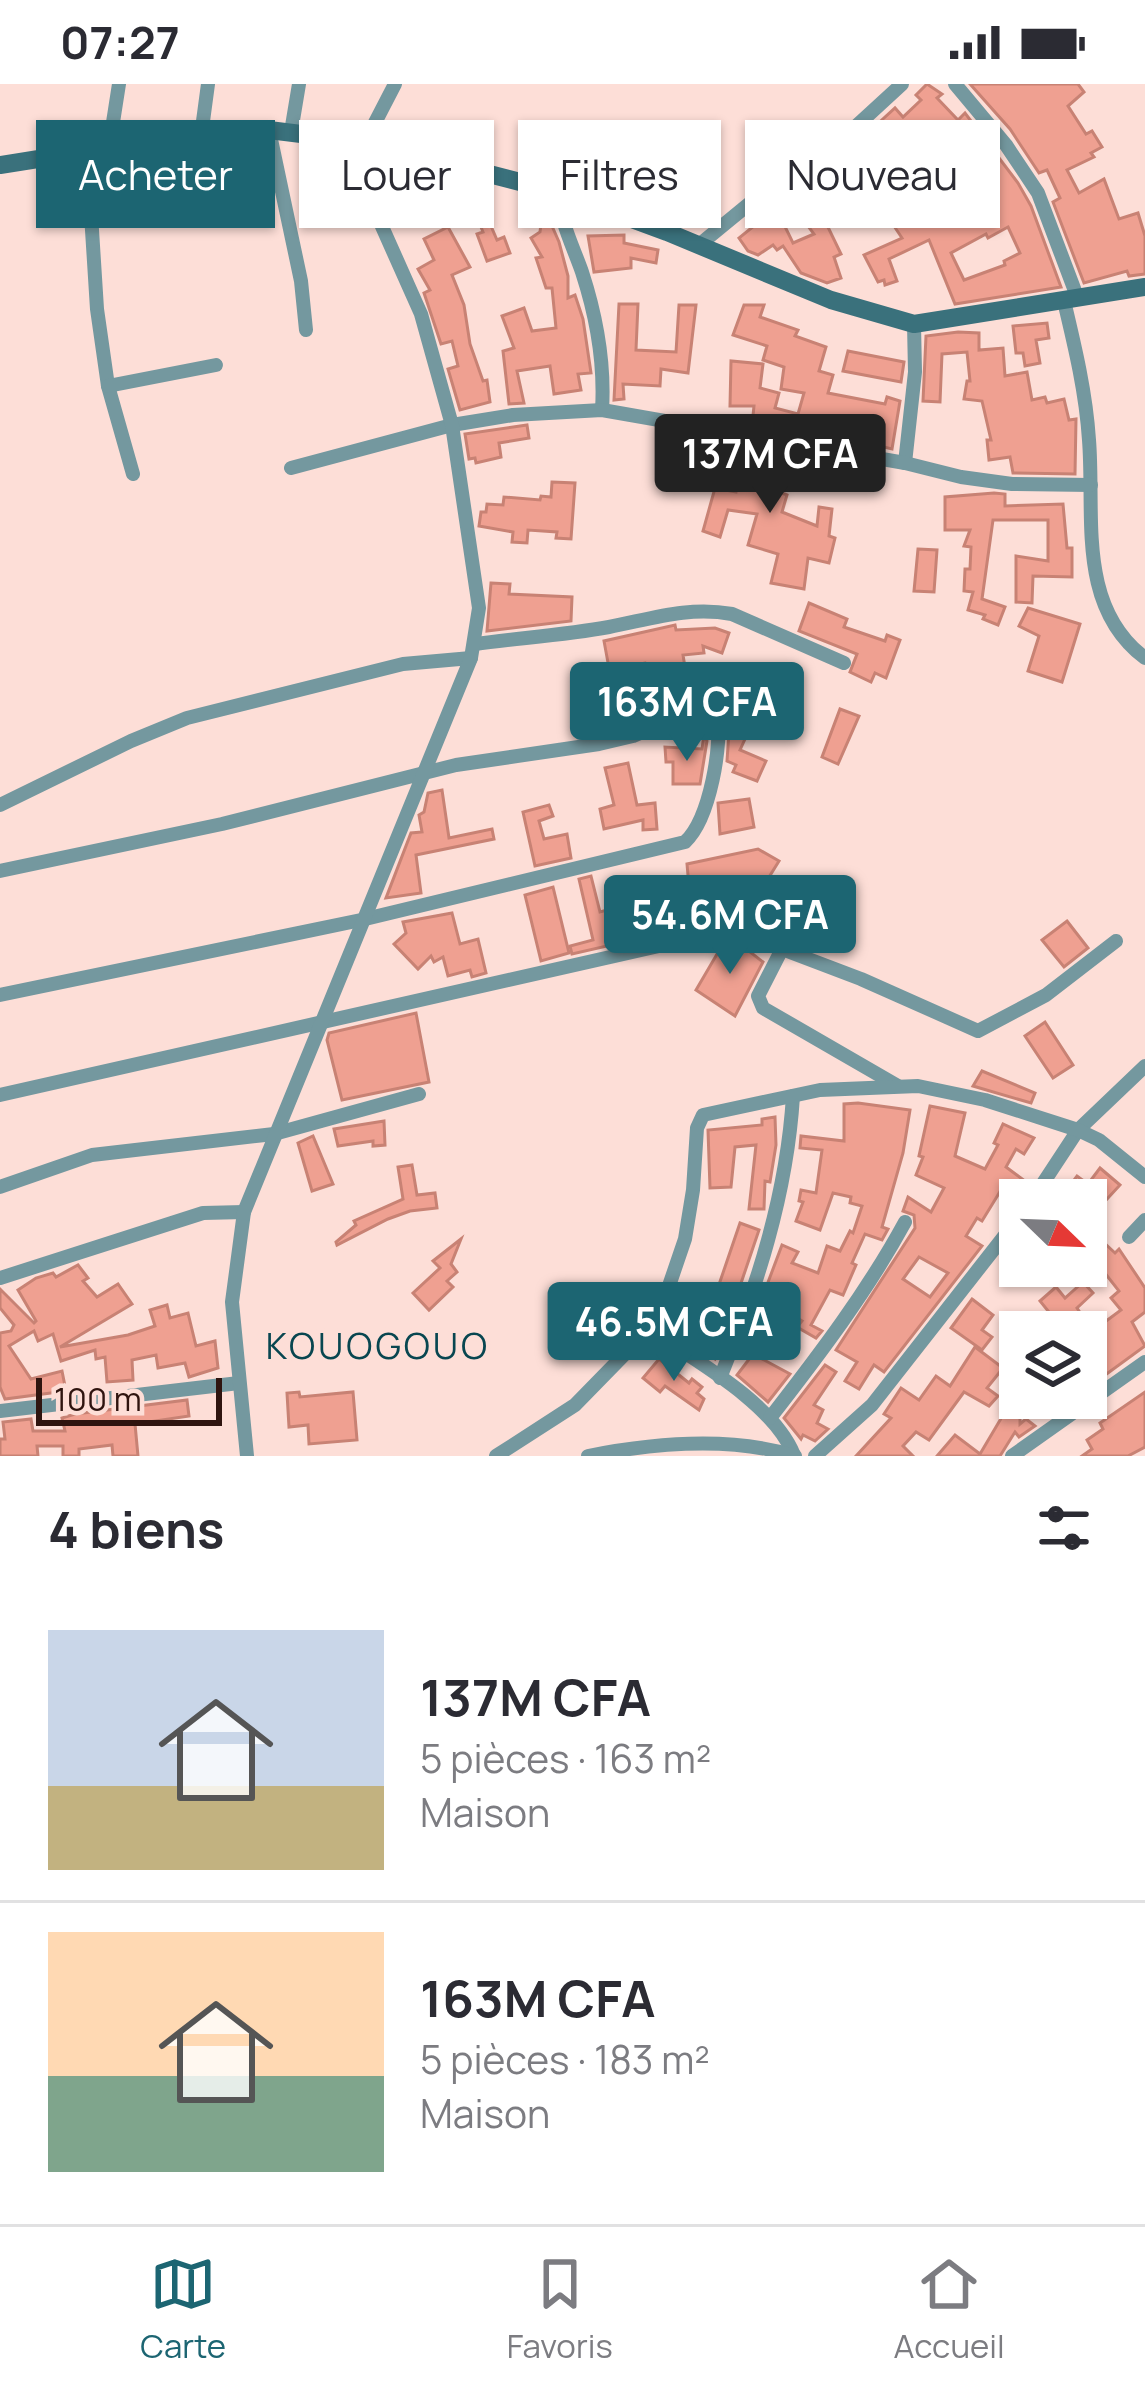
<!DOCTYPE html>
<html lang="fr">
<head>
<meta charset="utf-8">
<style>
  :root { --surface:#fff; --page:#f7f7f7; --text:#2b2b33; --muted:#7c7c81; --line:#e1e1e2; --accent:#1c6572 }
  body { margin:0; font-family:Manrope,sans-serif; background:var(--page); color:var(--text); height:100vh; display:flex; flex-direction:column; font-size:45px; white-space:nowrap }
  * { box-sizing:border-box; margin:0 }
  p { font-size:39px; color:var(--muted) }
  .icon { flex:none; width:66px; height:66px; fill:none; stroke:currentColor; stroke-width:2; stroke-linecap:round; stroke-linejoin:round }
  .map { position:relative; height:1372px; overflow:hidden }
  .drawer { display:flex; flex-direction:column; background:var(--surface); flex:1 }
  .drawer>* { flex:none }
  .top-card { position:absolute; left:36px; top:36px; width:1074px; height:108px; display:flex; gap:24px }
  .needle { width:78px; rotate:113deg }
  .buttons { position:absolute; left:999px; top:1095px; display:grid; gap:24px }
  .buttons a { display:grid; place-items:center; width:108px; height:108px; border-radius:0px; background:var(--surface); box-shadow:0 3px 9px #0004; font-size:60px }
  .scale { position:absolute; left:36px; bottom:30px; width:186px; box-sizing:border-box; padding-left:12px; border:6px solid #2f140f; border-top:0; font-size:33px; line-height:42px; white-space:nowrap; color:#2f140f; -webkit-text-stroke:9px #fdded7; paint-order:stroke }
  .price { position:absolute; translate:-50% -102px; padding:0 27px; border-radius:12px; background:var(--accent); color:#fff; font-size:39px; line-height:78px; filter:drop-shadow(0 3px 6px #0008) }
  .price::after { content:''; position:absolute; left:50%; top:72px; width:36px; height:27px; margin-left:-18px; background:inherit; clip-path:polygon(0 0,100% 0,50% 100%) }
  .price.on { background:#222; color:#fff }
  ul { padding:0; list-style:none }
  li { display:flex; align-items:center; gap:36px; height:300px; padding:0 48px }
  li+li { border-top:3px solid var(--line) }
  li span { display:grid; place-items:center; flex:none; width:336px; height:240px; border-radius:0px; color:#555 }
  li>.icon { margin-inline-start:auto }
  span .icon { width:144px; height:144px; fill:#fffc; stroke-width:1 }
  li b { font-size:51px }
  h2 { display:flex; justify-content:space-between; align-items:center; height:144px; padding:0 48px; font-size:51px }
  .pill { padding:0 42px; border-radius:0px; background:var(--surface); box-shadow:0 3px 9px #0004; font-size:42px; line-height:108px }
  .pill.on { background:var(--accent); color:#fff }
  .status { display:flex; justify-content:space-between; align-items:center; height:84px; padding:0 60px; background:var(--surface); direction:ltr }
  .status svg { height:33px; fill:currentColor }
  .dock { display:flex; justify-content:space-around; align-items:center; height:168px; border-top:3px solid var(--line); background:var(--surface); font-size:33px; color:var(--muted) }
  .dock a { display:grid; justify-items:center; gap:6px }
  .dock .on { color:var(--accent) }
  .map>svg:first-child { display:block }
  .building { fill:#efa091; stroke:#c88274; stroke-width:3; fill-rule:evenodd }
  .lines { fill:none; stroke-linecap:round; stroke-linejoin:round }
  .street { stroke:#74989f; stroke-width:14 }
  .secondary { stroke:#3a717c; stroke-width:18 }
  .labels { text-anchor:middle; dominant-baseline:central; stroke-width:10; stroke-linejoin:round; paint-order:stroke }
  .neighbourhood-label { font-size:36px; letter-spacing:3px; fill:#084650; stroke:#fdded7 }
</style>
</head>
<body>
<div class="status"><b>07:27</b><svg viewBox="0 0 49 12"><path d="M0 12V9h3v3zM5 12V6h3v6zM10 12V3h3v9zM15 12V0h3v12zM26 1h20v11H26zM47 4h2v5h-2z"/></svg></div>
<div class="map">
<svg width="1145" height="1372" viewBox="0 0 1145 1372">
  <rect width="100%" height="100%" fill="#fdded7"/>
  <!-- building -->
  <g class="building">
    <path d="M927,0L942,10L937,14L958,36L965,29L1018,99L1031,122L1061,203L955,220L929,156L889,175L897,197L885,201L884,196L878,198L864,171L902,154L872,109L845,131L840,126L825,137L841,170L834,173L841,194L827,199L801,189L783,162L777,166L773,161L758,171L748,167L739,154L776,124L793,159L814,150L799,130L844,102L830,84L844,73L849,78L879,53L872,45L895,24L903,33L921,16L916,11ZM1008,143L1020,169L1004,177L1005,181L964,196L951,169L986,150L988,154Z"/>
    <polygon points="970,0 1078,0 1084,8 1068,22 1086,50 1092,47 1102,63 1091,69 1094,73 1067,86 1079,109 1104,95 1119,135 1138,129 1145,152 1145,190 1129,192 1127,187 1084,199 1053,118 1060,114 1047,86 1039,89 1010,45"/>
    <polygon points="393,82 395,89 401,86 403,90 422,88 424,98 396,107 402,118 388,127 381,113 391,106 383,85"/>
    <polygon points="541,117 559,158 568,192 568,214 575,211 583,235 591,289 578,290 581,306 554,310 550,282 517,287 524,319 509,320 503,267 514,264 502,232 524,224 532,247 556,244 552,204 546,204 536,174 542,173 531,154 540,148 541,140 531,122"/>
    <polygon points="485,128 497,156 504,153 510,169 487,177 477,150 483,148 476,131"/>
    <polygon points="448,143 470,183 452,191 464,221 470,260 483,297 487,296 490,318 460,326 448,285 458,282 452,257 441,260 424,209 430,206 418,185 434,176 424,155"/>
    <polygon points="624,151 624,159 658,166 656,179 631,174 631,184 594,188 588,152"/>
    <polygon points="619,220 638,220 636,266 676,268 679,221 696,221 688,289 661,285 660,302 623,300 624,315 614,316"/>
    <polygon points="744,221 764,221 760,233 798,246 795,252 826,263 819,287 833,291 828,309 885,320 887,313 900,317 892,365 815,347 803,345 802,350 752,341 754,322 730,322 731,277 763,280 760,304 779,309 775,324 798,330 804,309 781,305 784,283 763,276 767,262 733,251"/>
    <polygon points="1047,239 1049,254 1036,256 1040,279 1025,282 1023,269 1016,269 1013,242"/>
    <polygon points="958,248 979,249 979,266 1003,264 1005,292 1027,288 1032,316 1045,313 1047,319 1064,315 1069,336 1076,335 1075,390 1013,389 1010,373 989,376 987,356 991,356 982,317 964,315 967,297 970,297 967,268 942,270 940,318 923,317 926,252"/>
    <polygon points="848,267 904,278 901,298 843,287"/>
    <polygon points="527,341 529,354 499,359 501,373 476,379 475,374 469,375 465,350"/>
    <polygon points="719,361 755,370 755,374 780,377 781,372 788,374 782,409 787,411 782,428 817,442 819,423 832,425 829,452 835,454 829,479 808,474 804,505 771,499 778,470 748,461 757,430 728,426 720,453 703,447 715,404 736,408 739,388 714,382"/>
    <polygon points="552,398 575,399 571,455 556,454 557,448 528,446 527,459 512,458 513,448 479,442 481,428 486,428 487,420 503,421 504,413 540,416 541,412 551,413"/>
    <polygon points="994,409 1005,410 1005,422 1063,420 1067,464 1072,464 1072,493 1033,492 1032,519 1016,518 1016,472 1048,477 1048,436 993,436 982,515 1005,523 998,541 983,535 985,531 968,526 973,508 964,507 965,485 970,485 971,463 964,462 970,446 945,446 945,413"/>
    <polygon points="918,465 937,466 934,508 914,507"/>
    <polygon points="491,499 510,500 509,510 572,513 571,537 487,547"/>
    <polygon points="809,519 847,535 844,543 885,557 887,551 900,556 886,594 875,589 871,598 850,588 857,570 799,547"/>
    <polygon points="1028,524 1080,540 1062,598 1028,587 1039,552 1019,542"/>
    <polygon points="675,541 676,546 715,544 729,549 722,569 703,562 704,569 683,571 691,619 658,629 645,579 627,583 637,638 620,644 604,557"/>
    <polygon points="840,625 859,632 838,680 822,673"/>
    <polygon points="729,648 745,655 740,666 766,677 757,697 733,688 736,681 727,677"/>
    <polygon points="704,651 707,657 700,700 673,700 673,678 666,678 665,663 702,665"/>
    <polygon points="628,679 637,721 655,719 657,745 643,746 643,736 604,745 600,725 614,721 605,684"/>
    <polygon points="442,706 449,754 492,745 494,755 416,771 421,809 386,814 411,749 422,748 419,731 424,728 428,709"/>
    <polygon points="749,715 754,743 720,750 718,719"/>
    <polygon points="549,721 553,732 539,737 544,755 567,750 571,774 535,782 523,728"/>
    <polygon points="758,765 779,777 746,830 726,812 717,828 690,814 687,780"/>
    <polygon points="591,792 600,828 625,821 630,842 647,837 651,852 572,870 570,862 593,856 579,795"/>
    <polygon points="553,803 569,869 541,877 525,811"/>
    <polygon points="452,829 460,860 478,855 486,889 472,893 470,886 448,892 443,873 434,878 431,872 418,885 394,860 406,849 403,838"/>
    <polygon points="1067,837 1088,864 1064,883 1042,856"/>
    <polygon points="740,860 763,878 735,932 696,906 720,865"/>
    <polygon points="416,929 429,998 342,1016 327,956 329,949"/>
    <polygon points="1045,938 1073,981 1053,994 1025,952"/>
    <polygon points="982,987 1035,1009 1031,1019 973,1002"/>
    <polygon points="858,1019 910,1026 903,1069 882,1143 888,1145 882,1156 865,1150 852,1179 856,1181 843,1211 830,1206 811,1241 822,1247 816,1254 797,1243 802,1237 780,1224 770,1239 759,1233 770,1212 764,1209 782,1161 798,1168 792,1179 818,1189 827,1162 840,1167 850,1147 853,1149 862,1122 850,1119 851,1113 833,1109 820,1146 796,1137 803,1118 799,1117 801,1106 816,1109 822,1066 800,1064 801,1052 844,1057 844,1020"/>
    <path d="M930,1022L965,1029L955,1072L985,1085L998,1061L994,1059L1003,1040L1034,1054L1024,1070L1016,1065L1006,1083L1029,1100L1017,1118L1001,1106L982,1137L977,1134L966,1152L982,1162L884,1288L874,1281L859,1305L845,1297L857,1278L836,1266L915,1144L914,1131L903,1127L908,1113L931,1128L944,1104L916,1091L923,1073L919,1072ZM919,1173L948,1189L930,1213L903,1195Z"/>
    <polygon points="775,1033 776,1061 770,1098 765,1097 764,1125 749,1125 756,1061 735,1063 731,1103 710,1104 708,1046 762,1041 762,1035"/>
    <polygon points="384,1037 385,1061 373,1062 373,1057 338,1062 334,1045"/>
    <polygon points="313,1052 333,1100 312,1107 298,1059"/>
    <polygon points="412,1081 417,1111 435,1109 437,1124 410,1127 388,1135 337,1161 336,1158 356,1141 354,1137 403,1115 398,1083"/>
    <polygon points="1100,1084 1120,1101 1086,1138 1086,1116 1059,1116 1077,1092 1088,1100"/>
    <polygon points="740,1139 759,1146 739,1205 730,1202 722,1221 734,1226 715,1275 667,1244 679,1207 699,1214 697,1220 711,1224"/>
    <polygon points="1098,1153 1115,1169 1119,1165 1145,1204 1145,1228 1132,1238 1145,1262 1086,1305 1086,1282 1091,1278 1086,1272 1086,1252 1121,1226 1111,1214 1119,1207 1086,1165"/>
    <polygon points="461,1155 451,1180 457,1188 447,1197 453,1203 429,1226 413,1209 440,1184 433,1177"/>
    <polygon points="78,1181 88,1194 83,1197 97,1213 118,1200 132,1220 60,1263 128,1251 155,1242 150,1226 167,1221 170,1234 188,1229 196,1262 215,1257 218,1284 189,1293 185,1279 158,1284 156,1271 132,1276 133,1296 107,1298 105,1273 96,1275 95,1266 61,1277 53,1250 38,1257 34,1247 9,1262 31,1295 62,1287 66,1307 5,1315 0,1303 0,1249 11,1247 14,1241 0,1224 0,1205 34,1239 36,1237 18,1206 36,1194 53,1189 56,1193"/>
    <polygon points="1083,1198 1093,1209 1077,1224 1081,1230 1075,1235 1085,1248 1065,1248 1040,1217 1056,1203 1065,1214"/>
    <polygon points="972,1215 993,1231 982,1246 992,1253 982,1266 951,1244"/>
    <polygon points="975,1263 1003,1284 987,1304 998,1312 989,1322 964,1308 929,1356 916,1348 903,1362 913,1372 856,1372 891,1334 884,1330 901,1304 919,1316 936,1292 950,1302"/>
    <polygon points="753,1270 790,1290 768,1318 737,1291"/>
    <polygon points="659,1275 689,1299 692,1295 702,1303 697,1309 704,1315 699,1326 665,1302 660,1308 643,1294"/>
    <polygon points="825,1281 836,1288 814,1321 823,1326 817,1339 828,1345 815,1357 803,1351 801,1355 784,1334"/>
    <polygon points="299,1308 300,1313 353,1308 357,1356 309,1360 308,1341 289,1343 287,1309"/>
    <polygon points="1145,1308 1145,1363 1128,1372 1082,1372 1092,1365 1087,1356 1103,1345 1100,1339"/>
    <polygon points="187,1316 189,1332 135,1340 138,1372 113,1372 112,1361 79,1365 79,1372 63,1372 63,1362 37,1362 38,1372 0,1372 0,1355 5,1355 3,1338 31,1335 33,1347 65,1347 62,1334 75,1330"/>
    <polygon points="1009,1321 1020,1330 1020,1340 1026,1335 1035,1342 1019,1353 1015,1348 1000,1372 937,1372 955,1351 980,1370"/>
  </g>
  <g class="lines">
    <!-- street -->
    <g class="street">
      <polyline points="955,0 1006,61 1038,109 1078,215"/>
      <polyline points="269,46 301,197 306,246"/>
      <polyline points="291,48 299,0"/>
      <polyline points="201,52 208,0"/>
      <polyline points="365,58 395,0"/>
      <polyline points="109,64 119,0"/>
      <polyline points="87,67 97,225 108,302 133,390"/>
      <path d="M559,108C559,136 573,162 582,188C597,234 605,278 602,326"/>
      <polyline points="699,161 755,115 852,46 902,0"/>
      <path d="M1064,217C1075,263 1086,309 1089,356C1095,431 1076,522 1145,574"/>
      <polyline points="108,302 216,281"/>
      <polyline points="905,379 915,288 914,240"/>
      <polyline points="291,384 452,341 513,331 602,326 905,379 961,393 1012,400 1091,401"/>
      <path d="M475,560C519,554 565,551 609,543C651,535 688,522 732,530L844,579"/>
      <polyline points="0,721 131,657 187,634 403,580 471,574"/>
      <path d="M0,787L222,740L456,681L599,660L633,652L682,631L717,627C723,659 710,735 685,758L361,836L0,911"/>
      <polyline points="782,865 861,895 978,947 1046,911 1116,857"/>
      <path d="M0,1011L734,845C752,847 773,847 782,865L758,912L763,924L898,1002"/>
      <polyline points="0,1103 92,1071 274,1050 419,1010"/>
      <polyline points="1032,1116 1078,1046 1145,982"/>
      <polyline points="1129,1153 1145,1136"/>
      <polyline points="0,1194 203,1129 244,1128"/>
      <path d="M650,1246C696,1277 773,1319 794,1371"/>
      <path d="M720,1294C757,1203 787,1110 793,1012"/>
      <polyline points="0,1327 239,1299"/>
      <path d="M770,1334C819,1271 867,1208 905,1138"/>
      <polyline points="247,1372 232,1218 244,1128 471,574 479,524 452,341 421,230 343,55"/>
      <polyline points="496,1372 575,1321 657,1237 685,1155 693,1106 697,1044 703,1031 820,1006 918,1002 985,1016 1078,1046 1099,1056 1145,1093"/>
      <path d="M588,1372C654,1359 730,1352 795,1372"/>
      <polyline points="815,1372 872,1321 1020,1132"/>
      <polyline points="1012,1372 1145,1278"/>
    </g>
    <!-- secondary -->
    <polyline class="secondary" points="0,81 120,62 269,46 365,58 559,108 667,148 831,216 914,240 1145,203"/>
  </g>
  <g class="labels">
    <!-- neighbourhood labels -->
    <g class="neighbourhood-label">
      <text x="378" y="1261">KOUOGOUO</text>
    </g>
  </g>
</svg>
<div class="buttons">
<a><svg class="needle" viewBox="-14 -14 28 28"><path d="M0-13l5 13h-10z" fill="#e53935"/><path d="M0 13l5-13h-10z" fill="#7c7c81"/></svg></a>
<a><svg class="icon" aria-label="layers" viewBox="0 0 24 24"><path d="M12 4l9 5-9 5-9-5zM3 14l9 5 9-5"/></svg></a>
</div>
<div class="scale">100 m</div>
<b class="price on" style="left:770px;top:432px">137M CFA</b>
<b class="price" style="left:687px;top:680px">163M CFA</b>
<b class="price" style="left:730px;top:893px">54.6M CFA</b>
<b class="price" style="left:674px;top:1300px">46.5M CFA</b>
<div class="top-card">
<a class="pill on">Acheter</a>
<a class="pill">Louer</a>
<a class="pill">Filtres</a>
<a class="pill">Nouveau</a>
</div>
</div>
<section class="drawer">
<h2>4 biens<svg class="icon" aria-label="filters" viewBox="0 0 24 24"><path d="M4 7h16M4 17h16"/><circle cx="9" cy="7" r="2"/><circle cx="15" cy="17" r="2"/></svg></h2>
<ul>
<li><span style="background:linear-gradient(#c9d6e8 65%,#c2b280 0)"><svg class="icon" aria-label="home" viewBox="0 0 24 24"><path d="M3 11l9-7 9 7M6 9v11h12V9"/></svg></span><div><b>137M CFA</b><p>5 pièces · 163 m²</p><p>Maison</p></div></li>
<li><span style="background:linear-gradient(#ffd9b3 60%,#7fa58c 0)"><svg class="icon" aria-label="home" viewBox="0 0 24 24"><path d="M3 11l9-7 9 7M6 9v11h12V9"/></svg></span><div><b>163M CFA</b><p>5 pièces · 183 m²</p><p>Maison</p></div></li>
</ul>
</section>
<nav class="dock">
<a class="on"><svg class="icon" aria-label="map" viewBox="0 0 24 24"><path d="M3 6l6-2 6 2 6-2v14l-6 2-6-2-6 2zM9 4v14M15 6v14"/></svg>Carte</a>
<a><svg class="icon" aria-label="saved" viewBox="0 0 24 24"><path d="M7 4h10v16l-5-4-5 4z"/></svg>Favoris</a>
<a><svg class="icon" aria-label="home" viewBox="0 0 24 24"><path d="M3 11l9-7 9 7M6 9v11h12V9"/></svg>Accueil</a>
</nav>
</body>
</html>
